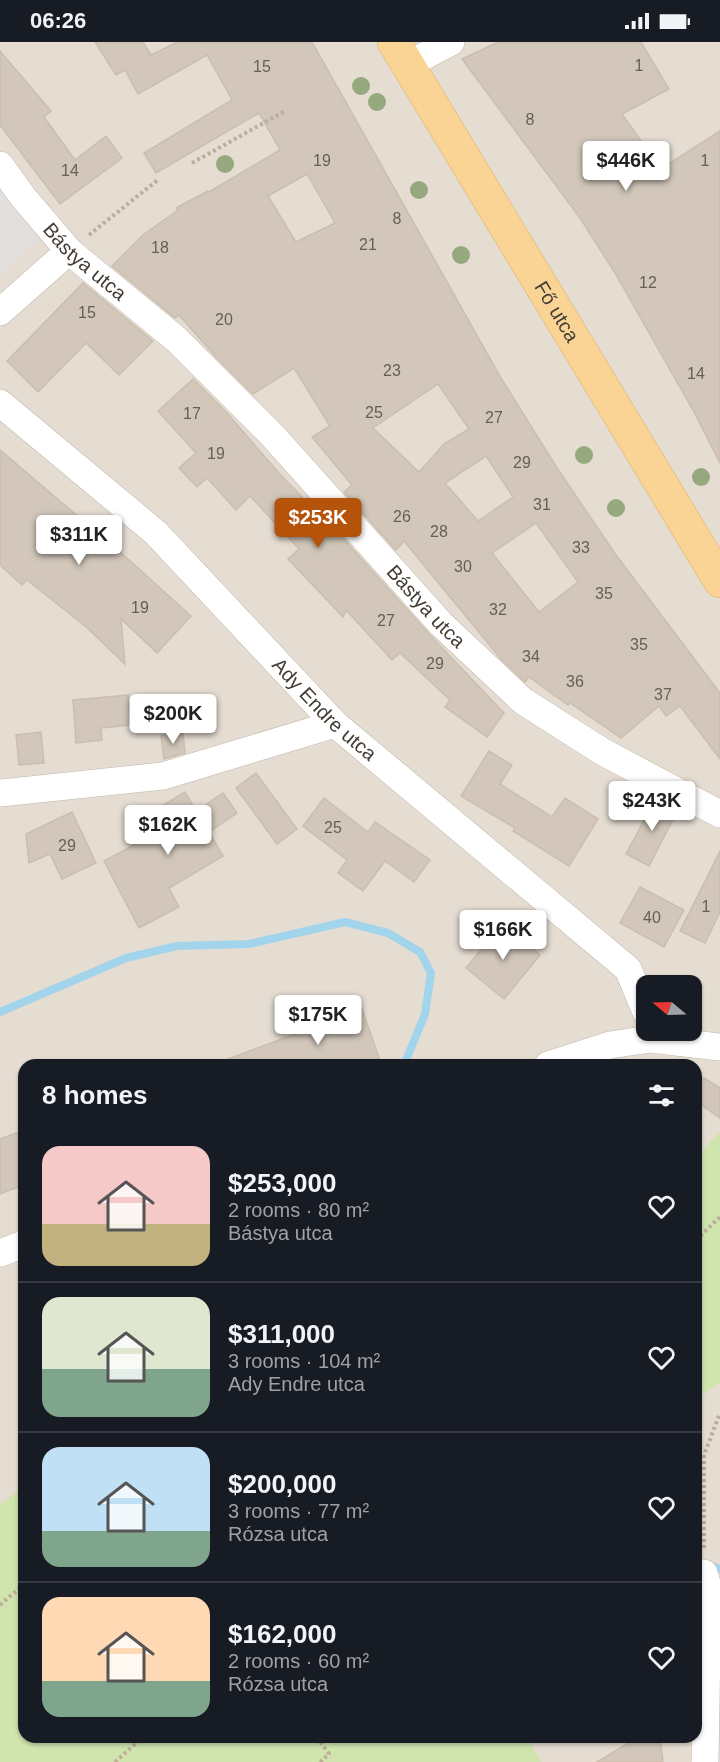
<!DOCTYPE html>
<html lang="en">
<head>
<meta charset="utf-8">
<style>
  :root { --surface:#171b24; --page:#242831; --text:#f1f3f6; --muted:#9ea1a6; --line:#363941; --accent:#b45309 }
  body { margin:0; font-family:Arial,sans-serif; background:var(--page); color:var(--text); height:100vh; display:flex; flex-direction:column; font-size:22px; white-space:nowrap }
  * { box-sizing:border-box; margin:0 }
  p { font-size:20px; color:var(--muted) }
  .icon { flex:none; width:33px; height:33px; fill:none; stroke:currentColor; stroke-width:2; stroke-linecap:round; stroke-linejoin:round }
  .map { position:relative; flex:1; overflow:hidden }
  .panel { position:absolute; left:18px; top:1017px; width:684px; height:684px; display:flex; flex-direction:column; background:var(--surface); border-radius:18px; box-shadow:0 2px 4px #0004 }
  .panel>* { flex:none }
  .needle { width:39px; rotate:289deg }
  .buttons { position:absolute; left:636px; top:933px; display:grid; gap:12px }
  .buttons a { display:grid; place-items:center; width:66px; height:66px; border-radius:12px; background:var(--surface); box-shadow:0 2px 4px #0004; font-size:30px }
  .price { position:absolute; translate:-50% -51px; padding:0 14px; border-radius:6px; background:#fff; color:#222; font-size:20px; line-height:39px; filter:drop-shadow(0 2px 3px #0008) }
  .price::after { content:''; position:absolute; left:50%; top:36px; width:18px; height:14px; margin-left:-9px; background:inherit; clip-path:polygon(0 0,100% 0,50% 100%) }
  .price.current { background:var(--accent); color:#fff }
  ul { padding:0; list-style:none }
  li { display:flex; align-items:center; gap:18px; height:150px; padding:0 24px }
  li+li { border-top:2px solid var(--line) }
  li span { display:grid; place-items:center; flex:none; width:168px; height:120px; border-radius:18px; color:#555 }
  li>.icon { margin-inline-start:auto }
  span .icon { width:72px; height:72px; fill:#fffc; stroke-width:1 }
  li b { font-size:26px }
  h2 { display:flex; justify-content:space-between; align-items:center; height:72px; padding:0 24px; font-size:26px }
  .status { display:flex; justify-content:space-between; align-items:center; height:42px; padding:0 30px; background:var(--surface); direction:ltr }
  .status svg { height:16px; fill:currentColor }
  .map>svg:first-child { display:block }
  .residential { fill:#e5ddd2; fill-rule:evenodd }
  .green { fill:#d0e4ae }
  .parking { fill:#e2dfdc }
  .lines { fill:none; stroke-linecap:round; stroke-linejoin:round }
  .stream { stroke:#a2d4ec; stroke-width:8 }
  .building { fill:#d2c7ba; stroke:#ccbeae; stroke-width:1.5; fill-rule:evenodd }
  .minor-casing { stroke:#bfb6aa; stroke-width:28 }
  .primary-casing { stroke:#ddb066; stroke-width:34 }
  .path { stroke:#bdad99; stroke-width:4; stroke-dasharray:3 3; stroke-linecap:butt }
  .minor { stroke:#fff; stroke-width:27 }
  .primary { stroke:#f9d495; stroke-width:33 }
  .tree { fill:#96a87e }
  .labels { text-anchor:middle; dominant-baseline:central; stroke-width:5; stroke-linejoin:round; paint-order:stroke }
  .number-label { font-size:16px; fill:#675f56 }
  .street-label { font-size:20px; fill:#433c34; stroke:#fff }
</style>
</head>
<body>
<div class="status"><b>06:26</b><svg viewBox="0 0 49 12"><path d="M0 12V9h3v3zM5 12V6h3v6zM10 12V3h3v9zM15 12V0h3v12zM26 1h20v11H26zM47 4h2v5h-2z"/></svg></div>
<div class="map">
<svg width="720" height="1720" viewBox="0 0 720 1720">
  <rect width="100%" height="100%" fill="#f1ece4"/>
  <!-- residential -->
  <path class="residential" d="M0,0H720V1720H0ZM646,944H692V988H646ZM24,1023H696V1695H24Z"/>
  <!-- green -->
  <g class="green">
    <polygon points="720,1090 720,1340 696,1357 696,1115"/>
    <polygon points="24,1445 24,1695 527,1695 541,1720 0,1720 0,1462"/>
  </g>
  <!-- parking -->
  <polygon class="parking" points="0,142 42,196 0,232"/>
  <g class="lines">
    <!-- stream -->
    <g class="stream">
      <polyline points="0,970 126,916 177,904 249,902 345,880 388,891 420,910 431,931 425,972 404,1023"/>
      <polyline points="696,1519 720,1527"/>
    </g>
  </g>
  <!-- building -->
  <g class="building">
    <path d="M95,0H143L151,13L177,0H312L501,336L557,426L616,513L720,651V717L680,664L666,674L659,664L621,696L570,661L568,663L529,635L525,640L501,617L404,499L396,508L344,450L352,443L312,395L330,384L294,326L253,352L216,315L179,273L175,276L112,224L143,193L178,168L176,166L208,149L209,150L280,108L259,71L156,131L144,111L232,58L207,13L138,52L125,28L116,33ZM307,132L335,181L296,200L268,154ZM438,342L469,387L445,401L419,430L373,386ZM486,414L513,455L478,479L445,441ZM536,481L578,540L539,570L492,511Z"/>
    <polygon points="498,0 641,0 669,47 622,72 661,127 720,89 720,421 694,370 615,231 580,176 462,17"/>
    <polygon points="0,9 51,69 44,75 75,118 106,94 122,116 60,162 0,83"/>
    <polygon points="83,241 153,299 119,333 86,301 38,350 7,319"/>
    <polygon points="193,337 226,370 278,430 319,473 321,472 429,592 504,671 487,695 445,665 450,658 400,611 392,618 346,568 343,575 288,517 299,507 250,454 236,468 207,436 197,445 179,426 196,411 158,369"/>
    <polygon points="0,408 128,517 191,574 157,611 121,577 125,622 85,584 27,538 22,543 0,523"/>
    <polygon points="128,653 131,683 101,686 102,698 76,701 73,658"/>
    <polygon points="41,690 44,721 19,723 16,693"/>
    <polygon points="183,691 185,711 164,717 161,694"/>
    <polygon points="489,709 512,723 500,742 552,775 565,756 598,777 569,824 513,789 515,786 461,754"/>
    <polygon points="256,731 297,787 277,802 236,746"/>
    <polygon points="185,750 192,762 193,771 223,751 237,771 209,790 223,814 169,846 179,865 139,886 104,819 162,788 152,770"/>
    <polygon points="324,756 368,790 375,780 430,818 414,840 385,819 363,849 338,831 347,818 303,784"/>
    <polygon points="656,756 678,768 649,824 626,812"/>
    <polygon points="72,770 96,821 62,837 50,812 29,821 26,792"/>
    <polygon points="720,809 720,870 705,901 680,889"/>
    <polygon points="640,845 684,868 664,905 620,881"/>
    <polygon points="503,881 540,913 504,957 466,926"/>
    <polygon points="362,967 379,1016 359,1023 218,1023 217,1021"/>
    <polygon points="704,1036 720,1046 720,1076 696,1059 696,1048"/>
    <polygon points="24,1088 24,1143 0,1152 0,1097"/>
    <polygon points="638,1695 660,1695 663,1720 597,1720"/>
  </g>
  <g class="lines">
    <!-- minor casing -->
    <g class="minor-casing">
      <g id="minor">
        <polyline points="409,22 451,0"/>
        <path id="s1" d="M0,123L23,155L69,209L176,297L273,394L441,582L523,659L603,710L720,772"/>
        <polyline points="0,270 69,209"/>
        <path id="s2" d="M0,361L156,491L335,682L628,927L646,970"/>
        <polyline points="0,751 163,734 335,682"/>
        <polyline points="548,1023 610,1003 650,997 720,1005"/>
        <polyline points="0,1211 24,1202"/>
        <polyline points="704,1531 708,1545 705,1720"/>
      </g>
    </g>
    <!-- primary casing -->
    <g class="primary-casing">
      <g id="primary">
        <path id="s3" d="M394,0L720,539"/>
      </g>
    </g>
    <!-- path -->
    <g class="path">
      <polyline points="192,121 285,69"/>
      <polyline points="89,193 159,137"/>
      <polyline points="696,1198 720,1175"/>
      <polyline points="704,1506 704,1413 720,1371"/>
      <polyline points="0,1563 24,1542"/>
      <polyline points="317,1695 329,1712 320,1720"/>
      <polyline points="115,1720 143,1695"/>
    </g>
    <!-- minor -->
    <use href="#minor" class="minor"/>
    <!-- primary -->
    <use href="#primary" class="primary"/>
  </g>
  <!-- trees -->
  <g class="tree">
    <circle cx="361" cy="44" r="9"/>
    <circle cx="377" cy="60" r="9"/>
    <circle cx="225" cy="122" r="9"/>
    <circle cx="419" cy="148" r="9"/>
    <circle cx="461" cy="213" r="9"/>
    <circle cx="584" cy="413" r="9"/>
    <circle cx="701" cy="435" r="9"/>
    <circle cx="616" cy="466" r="9"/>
  </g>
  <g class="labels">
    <!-- number labels -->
    <g class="number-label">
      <text x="639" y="23">1</text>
      <text x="262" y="24">15</text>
      <text x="530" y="77">8</text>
      <text x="322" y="118">19</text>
      <text x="705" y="118">1</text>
      <text x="70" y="128">14</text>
      <text x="397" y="176">8</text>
      <text x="368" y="202">21</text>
      <text x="160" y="205">18</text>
      <text x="648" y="240">12</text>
      <text x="87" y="270">15</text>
      <text x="224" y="277">20</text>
      <text x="392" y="328">23</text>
      <text x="696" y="331">14</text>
      <text x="374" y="370">25</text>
      <text x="192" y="371">17</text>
      <text x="494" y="375">27</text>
      <text x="216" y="411">19</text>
      <text x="522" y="420">29</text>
      <text x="542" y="462">31</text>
      <text x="402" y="474">26</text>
      <text x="439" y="489">28</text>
      <text x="581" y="505">33</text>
      <text x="463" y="524">30</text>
      <text x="604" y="551">35</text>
      <text x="140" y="565">19</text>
      <text x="498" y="567">32</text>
      <text x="386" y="578">27</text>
      <text x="639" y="602">35</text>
      <text x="531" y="614">34</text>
      <text x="435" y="621">29</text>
      <text x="575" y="639">36</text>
      <text x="663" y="652">37</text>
      <text x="333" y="785">25</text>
      <text x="67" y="803">29</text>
      <text x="706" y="864">1</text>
      <text x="652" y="875">40</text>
    </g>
    <!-- street labels -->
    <g class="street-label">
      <text stroke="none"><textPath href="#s1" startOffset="129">Bástya utca</textPath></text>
      <text stroke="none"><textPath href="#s3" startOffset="315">Fő utca</textPath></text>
      <text stroke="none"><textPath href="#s1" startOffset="615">Bástya utca</textPath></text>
      <text stroke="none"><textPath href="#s2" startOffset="447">Ady Endre utca</textPath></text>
    </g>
  </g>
</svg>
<div class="buttons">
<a><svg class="needle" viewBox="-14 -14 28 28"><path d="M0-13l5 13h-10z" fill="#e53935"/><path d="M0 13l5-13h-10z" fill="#9ea1a6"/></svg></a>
</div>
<b class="price" style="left:626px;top:150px">$446K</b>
<b class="price current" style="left:318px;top:507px">$253K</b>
<b class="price" style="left:79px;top:524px">$311K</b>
<b class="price" style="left:173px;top:703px">$200K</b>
<b class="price" style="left:652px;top:790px">$243K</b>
<b class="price" style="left:168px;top:814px">$162K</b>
<b class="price" style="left:503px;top:919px">$166K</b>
<b class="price" style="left:318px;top:1004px">$175K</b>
<section class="panel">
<h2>8 homes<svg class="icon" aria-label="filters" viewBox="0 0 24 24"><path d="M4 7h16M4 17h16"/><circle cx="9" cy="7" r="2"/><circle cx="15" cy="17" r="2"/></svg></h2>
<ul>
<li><span style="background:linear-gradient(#f6c9c9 65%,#c2b280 0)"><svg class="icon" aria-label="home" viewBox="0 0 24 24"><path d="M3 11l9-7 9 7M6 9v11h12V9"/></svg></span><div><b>$253,000</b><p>2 rooms · 80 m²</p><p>Bástya utca</p></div><svg class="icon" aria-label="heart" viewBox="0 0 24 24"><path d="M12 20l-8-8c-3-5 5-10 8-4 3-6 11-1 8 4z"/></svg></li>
<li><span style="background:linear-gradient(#dfe7d0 60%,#7fa58c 0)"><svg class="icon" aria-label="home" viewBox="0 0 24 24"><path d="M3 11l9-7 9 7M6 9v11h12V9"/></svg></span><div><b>$311,000</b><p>3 rooms · 104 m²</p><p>Ady Endre utca</p></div><svg class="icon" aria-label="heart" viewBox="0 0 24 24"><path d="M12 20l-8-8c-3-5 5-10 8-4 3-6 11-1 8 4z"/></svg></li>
<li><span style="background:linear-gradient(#bfe0f5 70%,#7fa58c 0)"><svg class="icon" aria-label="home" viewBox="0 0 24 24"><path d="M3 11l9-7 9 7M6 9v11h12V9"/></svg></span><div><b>$200,000</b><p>3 rooms · 77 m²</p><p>Rózsa utca</p></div><svg class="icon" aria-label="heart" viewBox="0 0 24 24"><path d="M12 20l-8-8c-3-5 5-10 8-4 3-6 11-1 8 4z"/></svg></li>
<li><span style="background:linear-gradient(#ffd9b3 70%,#7fa58c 0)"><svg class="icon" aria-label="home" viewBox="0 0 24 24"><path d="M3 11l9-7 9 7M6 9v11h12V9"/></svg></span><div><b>$162,000</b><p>2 rooms · 60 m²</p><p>Rózsa utca</p></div><svg class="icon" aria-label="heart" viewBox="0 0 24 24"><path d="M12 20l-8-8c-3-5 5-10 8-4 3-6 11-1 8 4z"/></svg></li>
</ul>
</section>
</div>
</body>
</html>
